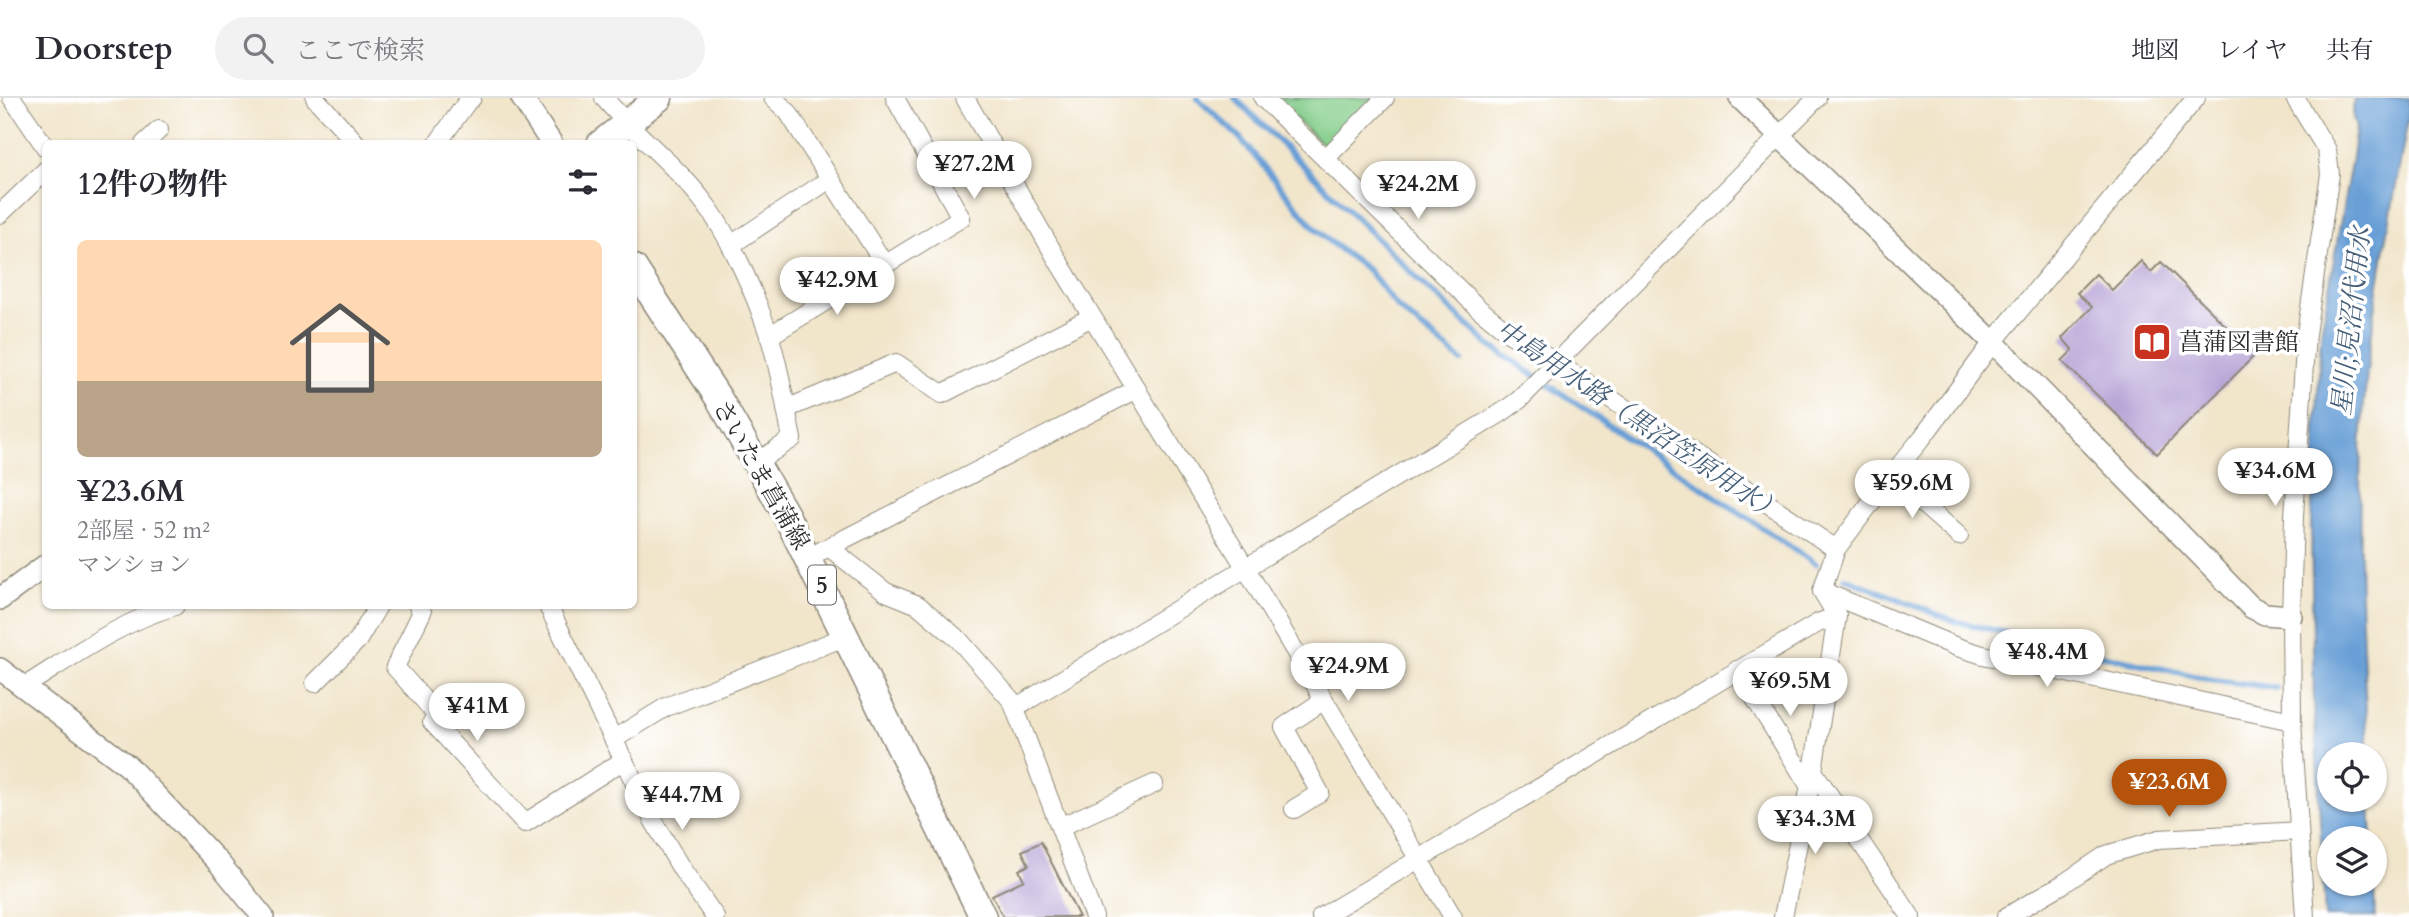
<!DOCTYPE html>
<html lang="ja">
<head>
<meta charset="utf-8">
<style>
  :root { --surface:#fff; --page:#f2f2f3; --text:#2b2b33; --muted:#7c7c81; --line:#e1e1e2; --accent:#b45309 }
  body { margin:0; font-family:Cardo,"Noto Serif JP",serif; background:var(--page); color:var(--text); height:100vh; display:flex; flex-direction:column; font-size:26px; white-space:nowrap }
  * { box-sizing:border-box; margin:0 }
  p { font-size:23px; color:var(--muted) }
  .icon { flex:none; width:38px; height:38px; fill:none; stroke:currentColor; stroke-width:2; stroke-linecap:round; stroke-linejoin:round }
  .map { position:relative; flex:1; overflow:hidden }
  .details { position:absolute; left:42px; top:42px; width:595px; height:469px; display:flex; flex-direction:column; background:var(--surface); border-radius:10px; box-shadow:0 2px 5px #0004 }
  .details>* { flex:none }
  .buttons { position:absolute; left:2317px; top:644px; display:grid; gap:14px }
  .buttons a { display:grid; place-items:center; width:70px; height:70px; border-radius:50%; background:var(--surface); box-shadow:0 2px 5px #0004; font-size:35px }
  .price { position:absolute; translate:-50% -60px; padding:0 16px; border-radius:24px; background:#fff; color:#222; font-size:23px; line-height:46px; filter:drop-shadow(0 2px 4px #0008) }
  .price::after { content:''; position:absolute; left:50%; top:42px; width:21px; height:16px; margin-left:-10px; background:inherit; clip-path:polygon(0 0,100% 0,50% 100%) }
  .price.on { background:var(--accent); color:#fff }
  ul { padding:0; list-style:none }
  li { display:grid; align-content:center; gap:14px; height:371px; padding:0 35px }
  li span { display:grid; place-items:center; height:217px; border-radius:10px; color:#555 }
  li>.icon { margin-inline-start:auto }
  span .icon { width:126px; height:126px; fill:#fffc; stroke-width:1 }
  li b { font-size:30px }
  h2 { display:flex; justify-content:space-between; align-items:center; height:84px; padding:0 35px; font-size:30px }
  header { display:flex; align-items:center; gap:42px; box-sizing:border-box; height:98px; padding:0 35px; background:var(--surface); border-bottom:2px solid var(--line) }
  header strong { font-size:33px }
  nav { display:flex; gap:38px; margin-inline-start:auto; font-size:24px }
  .search { width:490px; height:63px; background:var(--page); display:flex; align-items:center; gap:18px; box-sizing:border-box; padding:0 24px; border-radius:38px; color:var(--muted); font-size:26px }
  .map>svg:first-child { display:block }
  .green { fill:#85ce8b; stroke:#587c5b; stroke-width:2 }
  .water { fill:#679fd6; stroke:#496580; stroke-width:2 }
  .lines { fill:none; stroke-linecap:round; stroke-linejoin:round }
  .stream { stroke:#679fd6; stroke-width:6 }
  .building { fill:#b8a6d7 }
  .minor-casing { stroke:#8e887a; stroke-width:20 }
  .tertiary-casing { stroke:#8e887a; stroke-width:24 }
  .primary-casing { stroke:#8e887a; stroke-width:29 }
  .minor { stroke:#fff; stroke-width:18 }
  .tertiary { stroke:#fff; stroke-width:21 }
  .primary { stroke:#fff; stroke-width:26 }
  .labels { text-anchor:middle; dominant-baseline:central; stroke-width:7; stroke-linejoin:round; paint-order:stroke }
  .shield { fill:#fff; stroke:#6b6b6b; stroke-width:2 }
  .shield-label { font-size:23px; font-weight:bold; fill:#2b2b2b }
  .poi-label { font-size:24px; fill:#2b2b2b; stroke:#fff; text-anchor:start }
  .street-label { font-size:24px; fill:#2b2b2b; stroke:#fff }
  .water-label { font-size:26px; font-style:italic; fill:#465f78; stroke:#fff }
</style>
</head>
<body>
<header>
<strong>Doorstep</strong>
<div class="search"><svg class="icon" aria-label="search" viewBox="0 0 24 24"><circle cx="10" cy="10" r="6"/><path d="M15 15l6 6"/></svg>ここで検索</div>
<nav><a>地図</a><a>レイヤ</a><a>共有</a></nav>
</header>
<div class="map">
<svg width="2409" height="819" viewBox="0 0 2409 819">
  <rect width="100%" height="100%" fill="#fff"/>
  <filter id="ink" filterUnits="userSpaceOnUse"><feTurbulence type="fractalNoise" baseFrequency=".0143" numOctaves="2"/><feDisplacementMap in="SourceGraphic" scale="14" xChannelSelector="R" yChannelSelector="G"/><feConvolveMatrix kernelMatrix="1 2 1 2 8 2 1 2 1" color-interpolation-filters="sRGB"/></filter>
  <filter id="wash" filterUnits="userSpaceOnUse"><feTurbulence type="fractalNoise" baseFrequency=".00686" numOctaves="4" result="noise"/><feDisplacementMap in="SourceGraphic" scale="28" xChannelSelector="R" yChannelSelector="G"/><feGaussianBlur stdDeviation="1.57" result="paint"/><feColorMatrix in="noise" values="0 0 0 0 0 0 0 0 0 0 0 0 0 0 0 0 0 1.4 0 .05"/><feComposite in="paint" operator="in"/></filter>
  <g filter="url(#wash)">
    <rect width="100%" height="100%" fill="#f1e5ca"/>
    <!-- green -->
    <polygon class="green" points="1274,0 1375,0 1328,47 1321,45"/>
    <!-- water -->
    <path class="water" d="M2354,0H2409V16C2390,121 2369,225 2362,332C2356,440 2363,548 2368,656H2329V702H2370L2372,740H2329V786H2374L2375,819H2325L2314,605L2311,427L2321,235L2352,59L2356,29L2353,20Z"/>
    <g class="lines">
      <!-- stream -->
      <g class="stream">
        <polyline points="1197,0 1240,40 1312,127 1329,143 1368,172 1398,210 1462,263"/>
        <polyline points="1235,0 1424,187 1489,247 1816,466"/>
        <polyline points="1845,480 1954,523 2208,581 2276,590"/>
      </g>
    </g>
    <g id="blocks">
      <!-- building -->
      <g class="building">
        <polygon points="2141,163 2151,174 2161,164 2255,257 2157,356 2062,263 2073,252 2062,240 2092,209 2077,195 2096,176 2112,192"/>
        <polygon points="1041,744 1079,819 1003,819 992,797 1024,782 1019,772 1029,767 1022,753"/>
      </g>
    </g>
  </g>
  <g filter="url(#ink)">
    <use href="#blocks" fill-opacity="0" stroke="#8e887a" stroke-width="2"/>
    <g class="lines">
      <!-- minor casing -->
      <g class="minor-casing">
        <g id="minor">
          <polyline points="12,0 46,50"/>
          <polyline points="315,0 357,46"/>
          <path d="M604,0C635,37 674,65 703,103C730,137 755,196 769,237C780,270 785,307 792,341L757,364"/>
          <polyline points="773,0 788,14 885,167"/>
          <polyline points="965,0 1058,163 1245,469 1453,819"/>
          <polyline points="1263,0 1477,209 1510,236 1545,257 1836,451"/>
          <polyline points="2295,0 2327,52 2330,76 2306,236 2294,418 2291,518 2292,623 2305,819"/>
          <polyline points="144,46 159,32"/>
          <polyline points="437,46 467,4 472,0"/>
          <polyline points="1326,60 1385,0"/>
          <polyline points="0,116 46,72"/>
          <polyline points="731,147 830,81"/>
          <polyline points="769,238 961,120 895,0"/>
          <polyline points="786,311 896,265 942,296 1092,219"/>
          <polyline points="1891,378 1959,438"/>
          <polyline points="830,450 886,494 918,507 959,542 1012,603 1094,819"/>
          <polyline points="821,453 1137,291"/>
          <polyline points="1822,493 1957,549 1983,557 2292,623"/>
          <polyline points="418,508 422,514 395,569 437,617 432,624 525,725 624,662"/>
          <polyline points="548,508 653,722 681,770 715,819"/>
          <polyline points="1737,572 1810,689"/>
          <polyline points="315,585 358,542 378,508"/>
          <path d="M25,588C73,558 120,524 175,508"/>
          <polyline points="1015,610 1501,315 1519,302 1817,0"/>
          <polyline points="614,641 666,609 847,538"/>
          <polyline points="1813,673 1911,819"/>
          <polyline points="1294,711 1320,695 1284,629 1324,602"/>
          <polyline points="1060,729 1154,686"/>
          <polyline points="1321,819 1818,525 1837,518"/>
          <polyline points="1783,819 1813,673 1837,518 1822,493 1836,451 1891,378 1922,340 1993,244 2196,0"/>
          <polyline points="2006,819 2063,786 2106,757 2159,741 2299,733"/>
        </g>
      </g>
      <!-- tertiary casing -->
      <g class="tertiary-casing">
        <g id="tertiary">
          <polyline points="522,0 552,46"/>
          <polyline points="1740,0 1993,244 2251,509 2265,516 2291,518"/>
          <polyline points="0,501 46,467"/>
          <polyline points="0,571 128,668 219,765 263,819"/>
        </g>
      </g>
      <!-- primary casing -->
      <g class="primary-casing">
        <g id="primary">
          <polyline points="600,46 659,0"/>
          <polyline points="634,170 719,301 785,415 983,819"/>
        </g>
      </g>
      <!-- minor -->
      <use href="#minor" class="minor"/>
      <!-- tertiary -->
      <use href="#tertiary" class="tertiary"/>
      <!-- primary -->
      <use href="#primary" class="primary"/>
    </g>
  </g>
  <!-- icons -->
  <defs>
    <g id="library-square" transform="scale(2.0125)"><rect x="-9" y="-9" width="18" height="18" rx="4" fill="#c8321e" stroke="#fff"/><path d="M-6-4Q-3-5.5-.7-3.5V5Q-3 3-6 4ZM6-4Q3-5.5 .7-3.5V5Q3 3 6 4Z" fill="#fff"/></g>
  </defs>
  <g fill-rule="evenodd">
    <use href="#library-square" x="2152" y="244"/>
  </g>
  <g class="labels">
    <!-- shield labels -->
    <rect class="shield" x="808" y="467.5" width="28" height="39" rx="5"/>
    <g class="shield-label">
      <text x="822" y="487">5</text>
    </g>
    <!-- poi labels -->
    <g class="poi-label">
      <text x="2179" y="244">菖蒲図書館</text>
    </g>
    <!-- street labels -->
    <g class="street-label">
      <text transform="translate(761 377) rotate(60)">さいたま菖蒲線</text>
    </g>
    <!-- water labels -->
    <g class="water-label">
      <text transform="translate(2351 223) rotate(-84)">星川;見沼代用水</text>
      <text transform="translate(1639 323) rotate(34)">中島用水路（黒沼笠原用水）</text>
    </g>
  </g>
</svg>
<div class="buttons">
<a><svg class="icon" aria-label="locate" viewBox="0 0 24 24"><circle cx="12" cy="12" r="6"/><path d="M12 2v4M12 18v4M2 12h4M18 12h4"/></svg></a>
<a><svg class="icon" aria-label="layers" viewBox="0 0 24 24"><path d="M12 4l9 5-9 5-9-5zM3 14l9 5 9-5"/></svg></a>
</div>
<b class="price" style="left:974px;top:103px">¥27.2M</b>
<b class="price" style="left:1418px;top:123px">¥24.2M</b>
<b class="price" style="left:837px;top:219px">¥42.9M</b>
<b class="price" style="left:2275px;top:410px">¥34.6M</b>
<b class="price" style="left:1912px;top:422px">¥59.6M</b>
<b class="price" style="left:2047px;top:591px">¥48.4M</b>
<b class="price" style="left:1348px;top:605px">¥24.9M</b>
<b class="price" style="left:1790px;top:620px">¥69.5M</b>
<b class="price" style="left:477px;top:645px">¥41M</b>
<b class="price on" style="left:2169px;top:721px">¥23.6M</b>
<b class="price" style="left:682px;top:734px">¥44.7M</b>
<b class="price" style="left:1815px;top:758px">¥34.3M</b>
<section class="details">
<h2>12件の物件<svg class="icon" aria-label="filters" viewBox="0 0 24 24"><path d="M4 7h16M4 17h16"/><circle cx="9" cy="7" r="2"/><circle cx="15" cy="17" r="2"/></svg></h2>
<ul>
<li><span style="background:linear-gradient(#ffd9b3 65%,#b9a48a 0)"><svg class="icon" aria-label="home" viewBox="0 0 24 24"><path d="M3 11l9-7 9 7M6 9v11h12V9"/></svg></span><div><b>¥23.6M</b><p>2部屋 · 52 m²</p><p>マンション</p></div></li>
</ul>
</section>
</div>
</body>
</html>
